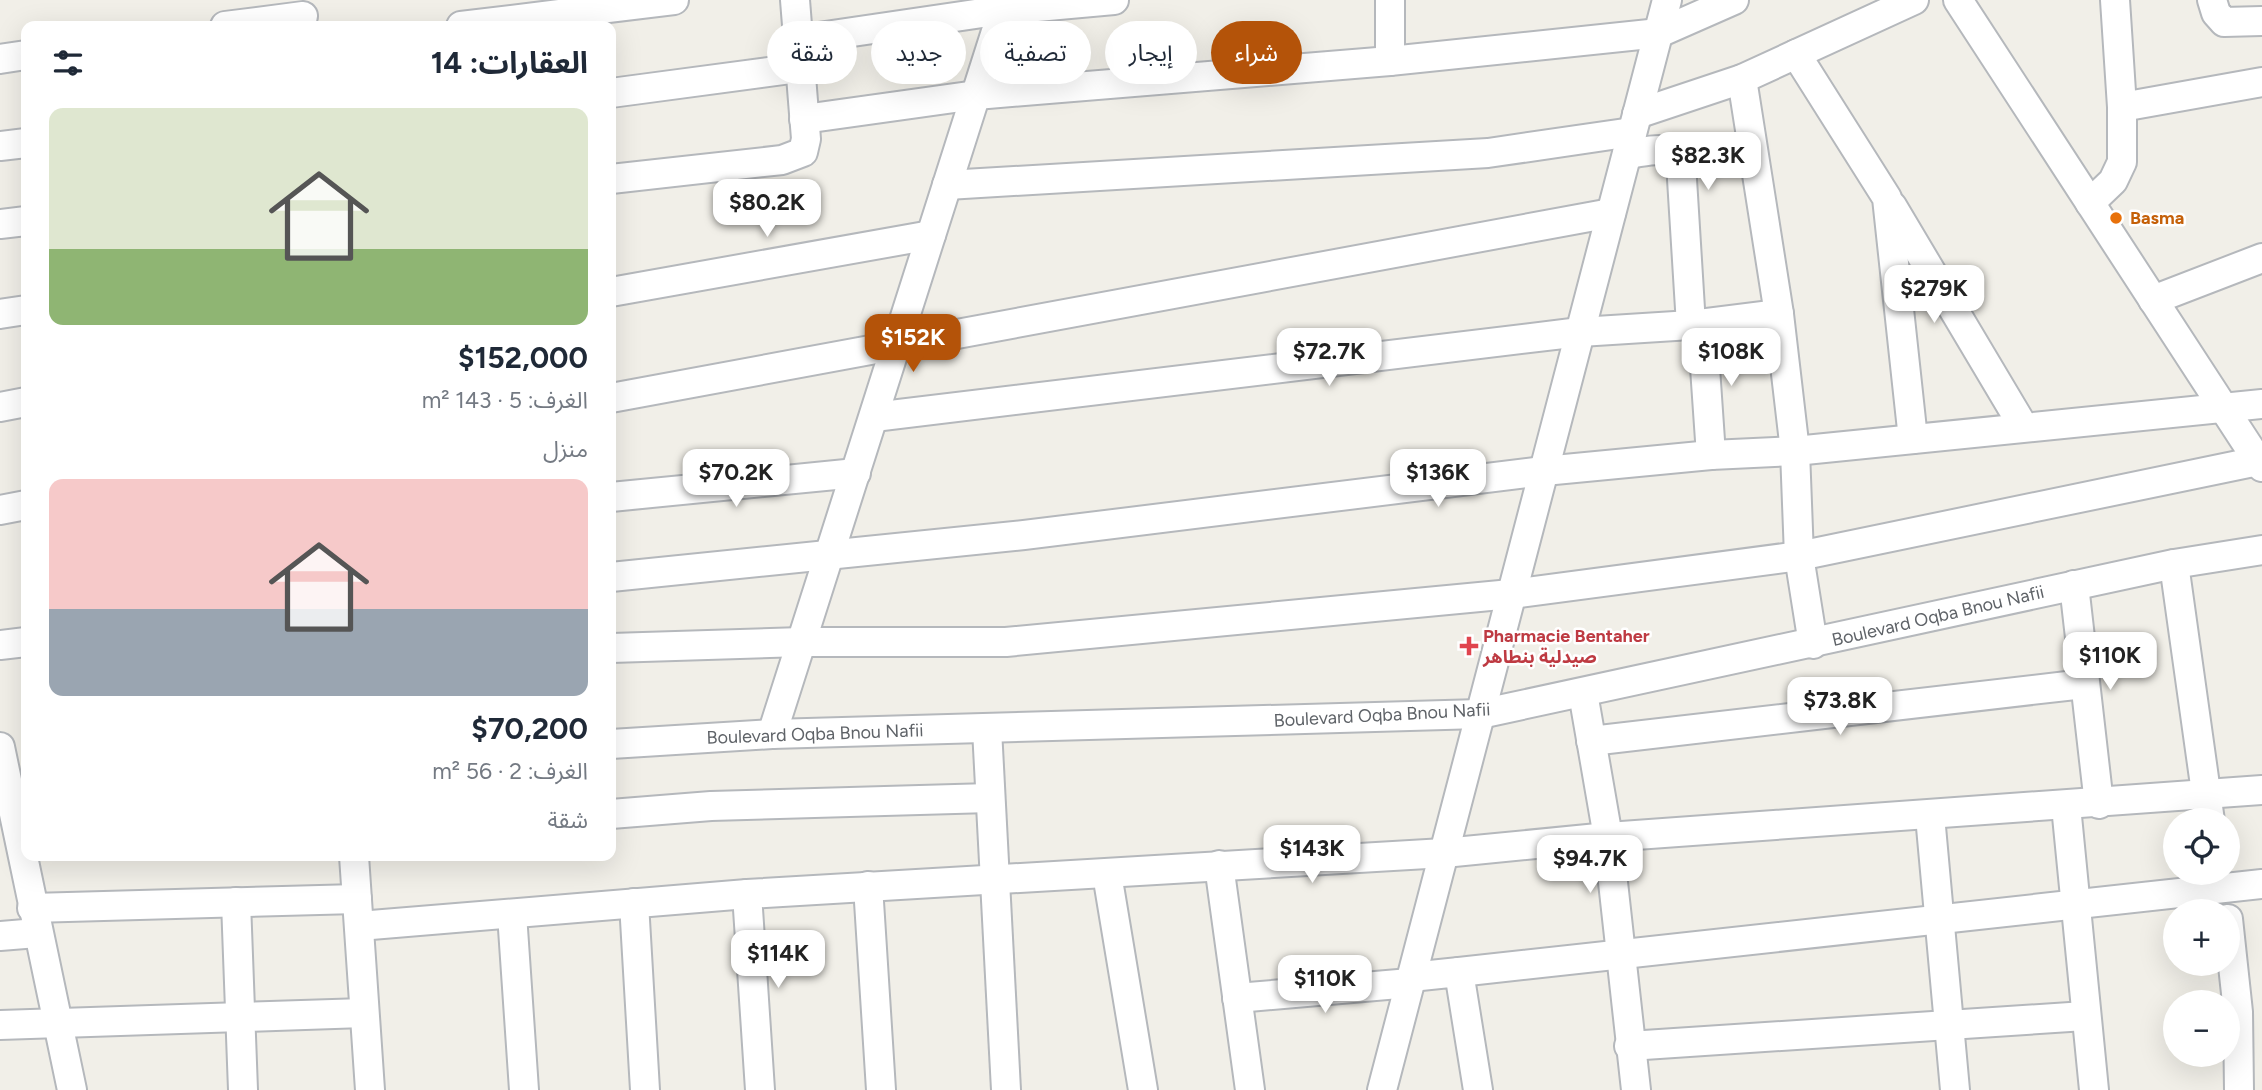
<!DOCTYPE html>
<html lang="ar">
<head>
<meta charset="utf-8">
<style>
  :root { --surface:#fff; --page:#f2f2f3; --text:#1f2937; --muted:#747a83; --accent:#b45309 }
  body { margin:0; font-family:Figtree,"Noto Sans Arabic",sans-serif; background:var(--page); color:var(--text); direction:rtl; height:100vh; display:flex; flex-direction:column; font-size:26px; white-space:nowrap }
  * { box-sizing:border-box; margin:0 }
  p { font-size:23px; color:var(--muted) }
  .icon { flex:none; width:38px; height:38px; fill:none; stroke:currentColor; stroke-width:2; stroke-linecap:round; stroke-linejoin:round }
  .map { position:relative; flex:1; overflow:hidden; direction:ltr }
  .drawer { position:absolute; left:21px; top:21px; width:595px; height:840px; display:flex; flex-direction:column; background:var(--surface); border-radius:14px; box-shadow:0 7px 28px #0002; direction:rtl }
  .drawer>* { flex:none }
  .top-card { position:absolute; left:637px; top:21px; width:665px; height:63px; direction:rtl; display:flex; gap:14px }
  .tools { position:absolute; left:2163px; top:808px; display:grid; gap:14px }
  .tools a { display:grid; place-items:center; width:77px; height:77px; border-radius:50%; background:var(--surface); box-shadow:0 7px 28px #0002; font-size:35px }
  .price { position:absolute; translate:-50% -60px; padding:0 16px; border-radius:14px; background:#fff; color:#222; font-size:23px; line-height:46px; filter:drop-shadow(0 2px 4px #0008) }
  .price::after { content:''; position:absolute; left:50%; top:42px; width:21px; height:16px; margin-left:-10px; background:inherit; clip-path:polygon(0 0,100% 0,50% 100%) }
  .price.on { background:var(--accent); color:#fff }
  ul { padding:0; list-style:none }
  li { display:grid; align-content:center; gap:14px; height:371px; padding:0 28px }
  li span { display:grid; place-items:center; height:217px; border-radius:14px; color:#555 }
  li>.icon { margin-inline-start:auto }
  span .icon { width:126px; height:126px; fill:#fffc; stroke-width:1 }
  li b { font-size:30px }
  h2 { display:flex; justify-content:space-between; align-items:center; height:84px; padding:0 28px; font-size:30px }
  .pill { padding:0 24px; border-radius:32px; background:var(--surface); box-shadow:0 7px 28px #0002; font-size:24px; line-height:63px }
  .pill.on { background:var(--accent); color:#fff }
  .map>svg:first-child { display:block }
  .lines { fill:none; stroke-linecap:round; stroke-linejoin:round }
  .minor-casing { stroke:#b5b8bc; stroke-width:32 }
  .minor { stroke:#fff; stroke-width:28 }
  .food-dot { fill:#e8710a; stroke:#fff; stroke-width:2.5 }
  .health-dot { fill:#e0444e; stroke:#fff; stroke-width:2.5 }
  .labels { text-anchor:middle; dominant-baseline:central; stroke-width:5; stroke-linejoin:round; paint-order:stroke }
  .food-label { font-size:18px; font-weight:bold; fill:#c56008; stroke:#fff; text-anchor:start }
  .street-label { font-size:18px; fill:#5f6368; stroke:#fff }
  .health-label { font-size:18px; font-weight:bold; fill:#be3a42; stroke:#fff; text-anchor:start }
</style>
</head>
<body>
<div class="map">
<svg width="2262" height="1090" viewBox="0 0 2262 1090">
  <rect width="100%" height="100%" fill="#f1efe8"/>
  <g class="lines">
    <!-- minor casing -->
    <g class="minor-casing">
      <g id="minor">
        <polyline points="1390,0 1390,61"/>
        <polyline points="1958,0 2262,467"/>
        <polyline points="2212,0 2216,13 2224,22 2262,21"/>
        <polyline points="225,26 303,16"/>
        <polyline points="461,26 674,0"/>
        <polyline points="798,40 1003,10 1114,0"/>
        <polyline points="1796,54 1887,198 1913,439"/>
        <polyline points="0,59 26,55"/>
        <polyline points="1742,79 1779,314 1795,451 1799,556 1813,644"/>
        <polyline points="611,93 798,68"/>
        <polyline points="2122,107 2262,82"/>
        <polyline points="1637,114 1742,79 1914,0"/>
        <polyline points="804,119 976,95 1390,61 1659,33 1734,0"/>
        <polyline points="0,146 26,143"/>
        <path d="M1627,154C1646,152 1673,142 1681,163L1691,325"/>
        <polyline points="611,179 782,160 803,152 806,139 795,0"/>
        <polyline points="947,185 1488,153 1632,132"/>
        <polyline points="2090,203 2113,181 2122,162 2122,107 2115,0"/>
        <polyline points="1892,206 2023,426"/>
        <polyline points="0,224 26,221"/>
        <polyline points="611,292 931,235"/>
        <polyline points="2153,300 2262,258"/>
        <polyline points="0,314 26,310"/>
        <polyline points="1702,324 1711,455"/>
        <polyline points="611,398 1611,213"/>
        <polyline points="0,407 26,402"/>
        <polyline points="874,417 1580,332 1691,325 1779,314"/>
        <polyline points="611,497 856,473"/>
        <polyline points="0,510 26,505"/>
        <polyline points="2174,564 2210,821"/>
        <polyline points="611,577 1024,535 1544,471 1711,455 1795,451 2262,404"/>
        <polyline points="2074,585 2099,804"/>
        <polyline points="0,645 26,642"/>
        <polyline points="611,648 802,642 1006,642 1511,594 1799,556 2258,461"/>
        <polyline points="1583,693 1608,837 1636,1090"/>
        <polyline points="987,729 1006,1090"/>
        <polyline points="772,734 1006,0"/>
        <polyline points="1591,741 2084,684"/>
        <polyline points="611,744 772,734 1480,714 2174,564 2262,550"/>
        <polyline points="0,747 72,1090"/>
        <polyline points="2066,806 2094,1090"/>
        <polyline points="611,814 711,806 990,798"/>
        <polyline points="1930,816 1955,1090"/>
        <polyline points="354,856 370,1090"/>
        <polyline points="1219,865 1250,1090"/>
        <polyline points="1107,874 1143,1090"/>
        <polyline points="868,886 881,1090"/>
        <polyline points="747,894 760,1090"/>
        <polyline points="236,902 243,1090"/>
        <polyline points="634,903 645,1090"/>
        <polyline points="32,908 357,899"/>
        <polyline points="512,914 524,1090"/>
        <polyline points="2228,919 2238,1012 2239,1090"/>
        <polyline points="359,926 747,894 1444,853 1608,837 2262,790"/>
        <polyline points="0,936 37,933"/>
        <polyline points="1459,972 2262,884"/>
        <polyline points="1411,977 1459,972 1478,1090"/>
        <polyline points="1237,998 1410,983"/>
        <polyline points="0,1025 364,1013"/>
        <polyline points="1629,1046 2085,1016"/>
        <polyline points="1382,1090 1667,0"/>
      </g>
    </g>
    <!-- minor -->
    <use href="#minor" class="minor"/>
  </g>
  <!-- markers -->
  <circle class="food-dot" cx="2116" cy="218" r="7"/>
  <path class="health-dot" d="M1465.5 635.5h7v7h7v7h-7v7h-7v-7h-7v-7h7z"/>
  <g class="labels">
    <!-- food labels -->
    <g class="food-label">
      <text x="2130" y="218">Basma</text>
    </g>
    <!-- street labels -->
    <g class="street-label">
      <text transform="translate(1938 616) rotate(-13)">Boulevard Oqba Bnou Nafii</text>
      <text transform="translate(1382 715) rotate(-3)">Boulevard Oqba Bnou Nafii</text>
      <text transform="translate(815 734) rotate(-2)">Boulevard Oqba Bnou Nafii</text>
    </g>
    <!-- health labels -->
    <g class="health-label">
      <text x="1483" y="636">Pharmacie Bentaher<tspan x="1483" dy="21">صيدلية بنطاهر</tspan></text>
    </g>
  </g>
</svg>
<div class="tools">
<a><svg class="icon" aria-label="locate" viewBox="0 0 24 24"><circle cx="12" cy="12" r="6"/><path d="M12 2v4M12 18v4M2 12h4M18 12h4"/></svg></a>
<a>+</a>
<a>−</a>
</div>
<b class="price" style="left:1708px;top:192px">$82.3K</b>
<b class="price" style="left:767px;top:239px">$80.2K</b>
<b class="price" style="left:1934px;top:325px">$279K</b>
<b class="price on" style="left:913px;top:374px">$152K</b>
<b class="price" style="left:1329px;top:388px">$72.7K</b>
<b class="price" style="left:1731px;top:388px">$108K</b>
<b class="price" style="left:736px;top:509px">$70.2K</b>
<b class="price" style="left:1438px;top:509px">$136K</b>
<b class="price" style="left:2110px;top:692px">$110K</b>
<b class="price" style="left:1840px;top:737px">$73.8K</b>
<b class="price" style="left:1312px;top:885px">$143K</b>
<b class="price" style="left:1590px;top:895px">$94.7K</b>
<b class="price" style="left:778px;top:990px">$114K</b>
<b class="price" style="left:1325px;top:1015px">$110K</b>
<div class="top-card">
<a class="pill on">شراء</a>
<a class="pill">إيجار</a>
<a class="pill">تصفية</a>
<a class="pill">جديد</a>
<a class="pill">شقة</a>
</div>
<section class="drawer">
<h2>العقارات: 14<svg class="icon" aria-label="filters" viewBox="0 0 24 24"><path d="M4 7h16M4 17h16"/><circle cx="9" cy="7" r="2"/><circle cx="15" cy="17" r="2"/></svg></h2>
<ul>
<li><span style="background:linear-gradient(#dfe7d0 65%,#8fb573 0)"><svg class="icon" aria-label="home" viewBox="0 0 24 24"><path d="M3 11l9-7 9 7M6 9v11h12V9"/></svg></span><div><b>$152,000</b><p>الغرف: 5 · 143 m²</p><p>منزل</p></div></li>
<li><span style="background:linear-gradient(#f6c9c9 60%,#9aa5b1 0)"><svg class="icon" aria-label="home" viewBox="0 0 24 24"><path d="M3 11l9-7 9 7M6 9v11h12V9"/></svg></span><div><b>$70,200</b><p>الغرف: 2 · 56 m²</p><p>شقة</p></div></li>
</ul>
</section>
</div>
</body>
</html>
